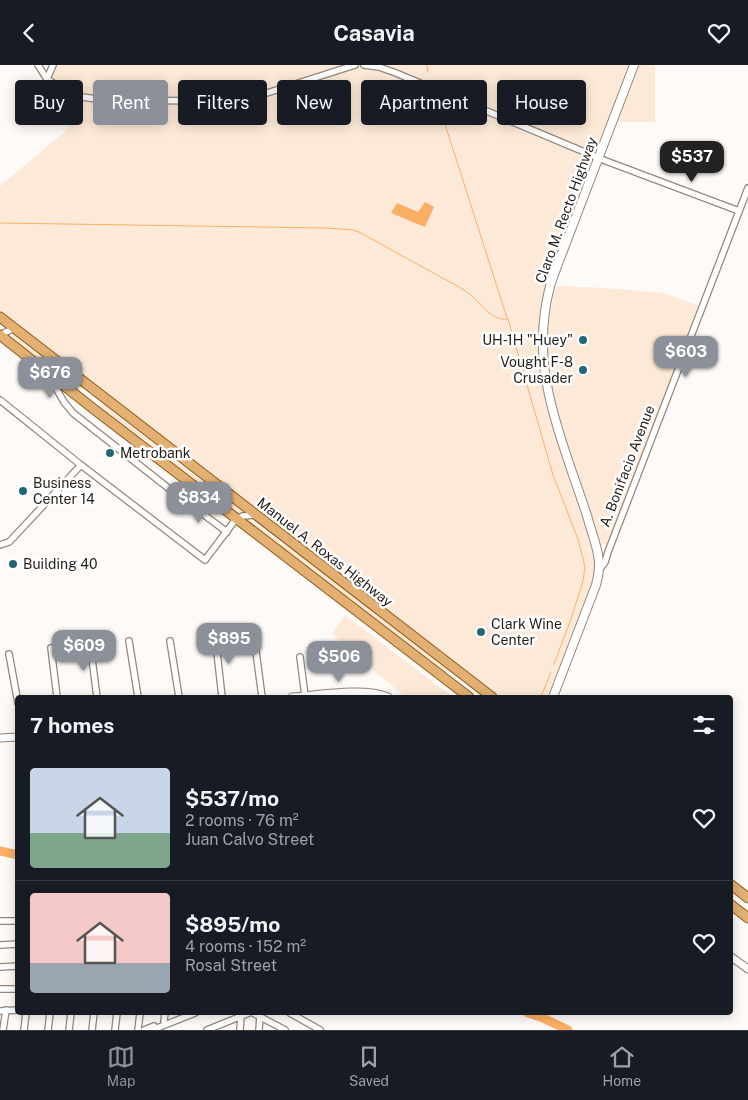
<!DOCTYPE html>
<html lang="en">
<head>
<meta charset="utf-8">
<style>
  :root { --surface:#171b24; --page:#242831; --text:#f1f3f6; --muted:#9ea1a6; --line:#363941; --accent:#8c9099 }
  body { margin:0; font-family:"Public Sans",sans-serif; background:var(--page); color:var(--text); height:100vh; display:flex; flex-direction:column; font-size:19px; white-space:nowrap }
  * { box-sizing:border-box; margin:0 }
  p { font-size:16px; color:var(--muted) }
  .icon { flex:none; width:28px; height:28px; fill:none; stroke:currentColor; stroke-width:2; stroke-linecap:round; stroke-linejoin:round }
  .map { position:relative; flex:1; overflow:hidden }
  .drawer { position:absolute; left:15px; top:630px; width:718px; height:320px; display:flex; flex-direction:column; background:var(--surface); border-radius:5px; box-shadow:0 2px 12px #0003 }
  .drawer>* { flex:none }
  .banner { position:absolute; left:15px; top:15px; width:719px; height:45px; display:flex; gap:10px }
  .price { position:absolute; translate:-50% -42px; padding:0 11px; border-radius:10px; background:var(--accent); color:#fff; font-size:16px; line-height:32px; filter:drop-shadow(0 1px 2px #0008) }
  .price::after { content:''; position:absolute; left:50%; top:30px; width:15px; height:11px; margin-left:-8px; background:inherit; clip-path:polygon(0 0,100% 0,50% 100%) }
  .price.active { background:#222; color:#fff }
  ul { padding:0; list-style:none }
  li { display:flex; align-items:center; gap:15px; height:125px; padding:0 15px }
  li+li { border-top:1px solid var(--line) }
  li span { display:grid; place-items:center; flex:none; width:140px; height:100px; border-radius:5px; color:#555 }
  li>.icon { margin-inline-start:auto }
  span .icon { width:60px; height:60px; fill:#fffc; stroke-width:1 }
  li b { font-size:21px }
  h2 { display:flex; justify-content:space-between; align-items:center; height:60px; padding:0 15px; font-size:21px }
  .pill { padding:0 18px; border-radius:5px; background:var(--surface); box-shadow:0 2px 12px #0003; font-size:18px; line-height:45px }
  .pill.active { background:var(--accent); color:#fff }
  header { display:flex; justify-content:space-between; align-items:center; height:65px; padding:0 15px; background:var(--surface); font-size:22px; font-weight:700 }
  .menu { display:flex; justify-content:space-around; align-items:center; height:70px; border-top:1px solid var(--line); background:var(--surface); font-size:14px; color:var(--muted) }
  .menu a { display:grid; justify-items:center; gap:2px }
  .menu .active { color:var(--accent) }
  .map>svg:first-child { display:block }
  .green { fill:#fde9d7 }
  .water { fill:#fbaf63 }
  .lines { fill:none; stroke-linecap:round; stroke-linejoin:round }
  .stream { stroke:#fbaf63; stroke-width:1 }
  .river { stroke:#fbaf63; stroke-width:9 }
  .minor-casing { stroke:#95877a; stroke-width:8 }
  .tertiary-casing { stroke:#95877a; stroke-width:9 }
  .secondary-casing { stroke:#95877a; stroke-width:10 }
  .primary-casing { stroke:#925b16; stroke-width:11 }
  .minor { stroke:#fff; stroke-width:5.5 }
  .tertiary { stroke:#fff; stroke-width:7 }
  .secondary { stroke:#fff; stroke-width:8 }
  .primary { stroke:#e1b072; stroke-width:9 }
  .poi-dot { fill:#216876; stroke:#fff; stroke-width:2 }
  .labels { text-anchor:middle; dominant-baseline:central; stroke-width:5; stroke-linejoin:round; paint-order:stroke }
  .street-label { font-size:14px; fill:#251f1a; stroke:#fff }
  .poi-label { font-size:14px; fill:#251f1a; stroke:#fff; text-anchor:start }
</style>
</head>
<body>
<header><svg class="icon" aria-label="back" viewBox="0 0 24 24"><path d="M15 5l-7 7 7 7"/></svg>Casavia<svg class="icon" aria-label="heart" viewBox="0 0 24 24"><path d="M12 20l-8-8c-3-5 5-10 8-4 3-6 11-1 8 4z"/></svg></header>
<div class="map">
<svg width="748" height="965" viewBox="0 0 748 965">
  <rect width="100%" height="100%" fill="#fefaf7"/>
  <!-- green -->
  <g class="green">
    <polygon points="56,0 629,0 591,98 555,198 541,294 594,485 596,504 593,518 547,632 500,632 86,314 0,246 0,121 68,64 69,61 67,54 42,21"/>
    <polygon points="638,0 655,0 655,57 616,57"/>
    <path d="M555,221L606,223L663,228L698,240C671,319 638,396 610,475L605,480L601,479L598,475C575,409 544,334 548,263C549,249 553,235 555,221Z"/>
    <polygon points="13,270 80,321 78,325 13,273 12,271"/>
    <polygon points="103,339 179,399 240,444 242,446 242,449 239,450 157,389 100,342"/>
    <polygon points="246,453 248,453 278,476 303,492 360,535 448,603 449,606 446,607 443,605 256,464 246,455"/>
    <polygon points="345,550 453,632 405,632 332,569"/>
  </g>
  <!-- water -->
  <polygon class="water" points="425,137 434,142 425,162 391,148 397,138 418,147"/>
  <g class="lines">
    <!-- stream -->
    <g class="stream">
      <polyline points="427,0 428,7"/>
      <polyline points="436,31 507,253"/>
      <path d="M0,158L326,163L353,165L359,167L457,221C463,224 469,228 474,233C484,242 493,256 508,254L553,410L578,474L585,502L583,516L571,554L554,599"/>
      <polyline points="541,632 551,607"/>
      <polyline points="540,948 543,953"/>
    </g>
    <!-- river -->
    <g class="river">
      <polyline points="0,786 18,790"/>
      <polyline points="528,948 543,953 568,965"/>
    </g>
    <!-- minor casing -->
    <g class="minor-casing">
      <g id="minor">
        <polyline points="38,0 47,14 67,27 82,32 104,35 207,36 225,35 267,28 355,0"/>
        <polyline points="364,0 379,2 396,8 606,96 739,146"/>
        <polyline points="47,14 53,0"/>
        <polyline points="0,270 14,263"/>
        <polyline points="49,311 64,337 73,348 167,422 227,467"/>
        <polyline points="0,335 81,400 205,495 236,454 243,451 254,450"/>
        <polyline points="0,480 9,477 12,474 81,400"/>
        <polyline points="599,505 605,497 608,487 748,123"/>
        <polyline points="253,564 262,632"/>
        <polyline points="215,570 222,632"/>
        <polyline points="129,576 138,632"/>
        <polyline points="170,576 179,632"/>
        <polyline points="90,579 97,632"/>
        <polyline points="51,583 57,632"/>
        <polyline points="9,589 18,638"/>
        <polyline points="300,592 305,631"/>
        <polyline points="0,856 18,856"/>
        <polyline points="0,880 18,879"/>
        <polyline points="0,902 18,901"/>
        <polyline points="0,924 18,924"/>
        <polyline points="0,946 18,945"/>
        <polyline points="253,948 285,965"/>
        <polyline points="290,948 320,965"/>
        <polyline points="164,956 165,948"/>
        <polyline points="3,965 6,945"/>
        <polyline points="24,965 26,948"/>
        <polyline points="48,965 50,948"/>
        <polyline points="69,965 71,948"/>
        <polyline points="92,965 94,948"/>
        <polyline points="115,965 117,948"/>
        <polyline points="138,965 140,948"/>
        <polyline points="144,965 154,961"/>
        <polyline points="152,965 195,948"/>
        <polyline points="207,965 249,948"/>
        <polyline points="240,965 241,951"/>
        <polyline points="259,965 260,951"/>
      </g>
    </g>
    <!-- tertiary casing -->
    <g class="tertiary-casing">
      <g id="tertiary">
        <path d="M292,632C319,630 364,622 388,632"/>
        <polyline points="0,673 18,672"/>
        <polyline points="730,891 748,904"/>
      </g>
    </g>
    <!-- secondary casing -->
    <g class="secondary-casing">
      <path id="secondary" d="M553,632L596,520C599,510 600,500 598,490C596,477 591,466 588,454C575,413 558,372 549,330C541,295 541,256 550,221C553,212 556,204 559,196L634,0"/>
    </g>
    <!-- primary casing -->
    <g class="primary-casing">
      <g id="primary">
        <polyline points="0,252 492,632"/>
        <polyline points="0,270 95,345 469,632"/>
        <polyline points="730,819 748,833"/>
        <polyline points="730,839 748,853"/>
      </g>
    </g>
    <!-- minor -->
    <use href="#minor" class="minor"/>
    <!-- tertiary -->
    <use href="#tertiary" class="tertiary"/>
    <!-- secondary -->
    <use href="#secondary" class="secondary"/>
    <!-- primary -->
    <use href="#primary" class="primary"/>
  </g>
  <!-- markers -->
  <g class="poi-dot">
    <circle cx="583" cy="275" r="5"/>
    <circle cx="583" cy="305" r="5"/>
    <circle cx="110" cy="388" r="5"/>
    <circle cx="23" cy="426" r="5"/>
    <circle cx="13" cy="499" r="5"/>
    <circle cx="481" cy="567" r="5"/>
  </g>
  <g class="labels">
    <!-- street labels -->
    <g class="street-label">
      <text transform="translate(566 145) rotate(-70)">Claro M. Recto Highway</text>
      <text transform="translate(627 401) rotate(-69)">A. Bonifacio Avenue</text>
      <text transform="translate(325 487) rotate(38)">Manuel A. Roxas Highway</text>
    </g>
    <!-- poi labels -->
    <g class="poi-label">
      <text x="573" y="275" text-anchor="end">UH-1H "Huey"</text>
      <text x="573" y="297" text-anchor="end">Vought F-8<tspan x="573" dy="16">Crusader</tspan></text>
      <text x="120" y="388">Metrobank</text>
      <text x="33" y="418">Business<tspan x="33" dy="16">Center 14</tspan></text>
      <text x="23" y="499">Building 40</text>
      <text x="491" y="559">Clark Wine<tspan x="491" dy="16">Center</tspan></text>
    </g>
  </g>
</svg>
<b class="price active" style="left:692px;top:118px">$537</b>
<b class="price" style="left:686px;top:313px">$603</b>
<b class="price" style="left:50px;top:334px">$676</b>
<b class="price" style="left:199px;top:459px">$834</b>
<b class="price" style="left:229px;top:600px">$895</b>
<b class="price" style="left:84px;top:607px">$609</b>
<b class="price" style="left:339px;top:618px">$506</b>
<div class="banner">
<a class="pill">Buy</a>
<a class="pill active">Rent</a>
<a class="pill">Filters</a>
<a class="pill">New</a>
<a class="pill">Apartment</a>
<a class="pill">House</a>
</div>
<section class="drawer">
<h2>7 homes<svg class="icon" aria-label="filters" viewBox="0 0 24 24"><path d="M4 7h16M4 17h16"/><circle cx="9" cy="7" r="2"/><circle cx="15" cy="17" r="2"/></svg></h2>
<ul>
<li><span style="background:linear-gradient(#c9d6e8 65%,#7fa58c 0)"><svg class="icon" aria-label="home" viewBox="0 0 24 24"><path d="M3 11l9-7 9 7M6 9v11h12V9"/></svg></span><div><b>$537/mo</b><p>2 rooms · 76 m²</p><p>Juan Calvo Street</p></div><svg class="icon" aria-label="heart" viewBox="0 0 24 24"><path d="M12 20l-8-8c-3-5 5-10 8-4 3-6 11-1 8 4z"/></svg></li>
<li><span style="background:linear-gradient(#f6c9c9 70%,#9aa5b1 0)"><svg class="icon" aria-label="home" viewBox="0 0 24 24"><path d="M3 11l9-7 9 7M6 9v11h12V9"/></svg></span><div><b>$895/mo</b><p>4 rooms · 152 m²</p><p>Rosal Street</p></div><svg class="icon" aria-label="heart" viewBox="0 0 24 24"><path d="M12 20l-8-8c-3-5 5-10 8-4 3-6 11-1 8 4z"/></svg></li>
</ul>
</section>
</div>
<nav class="menu">
<a class="active"><svg class="icon" aria-label="map" viewBox="0 0 24 24"><path d="M3 6l6-2 6 2 6-2v14l-6 2-6-2-6 2zM9 4v14M15 6v14"/></svg>Map</a>
<a><svg class="icon" aria-label="saved" viewBox="0 0 24 24"><path d="M7 4h10v16l-5-4-5 4z"/></svg>Saved</a>
<a><svg class="icon" aria-label="home" viewBox="0 0 24 24"><path d="M3 11l9-7 9 7M6 9v11h12V9"/></svg>Home</a>
</nav>
</body>
</html>
